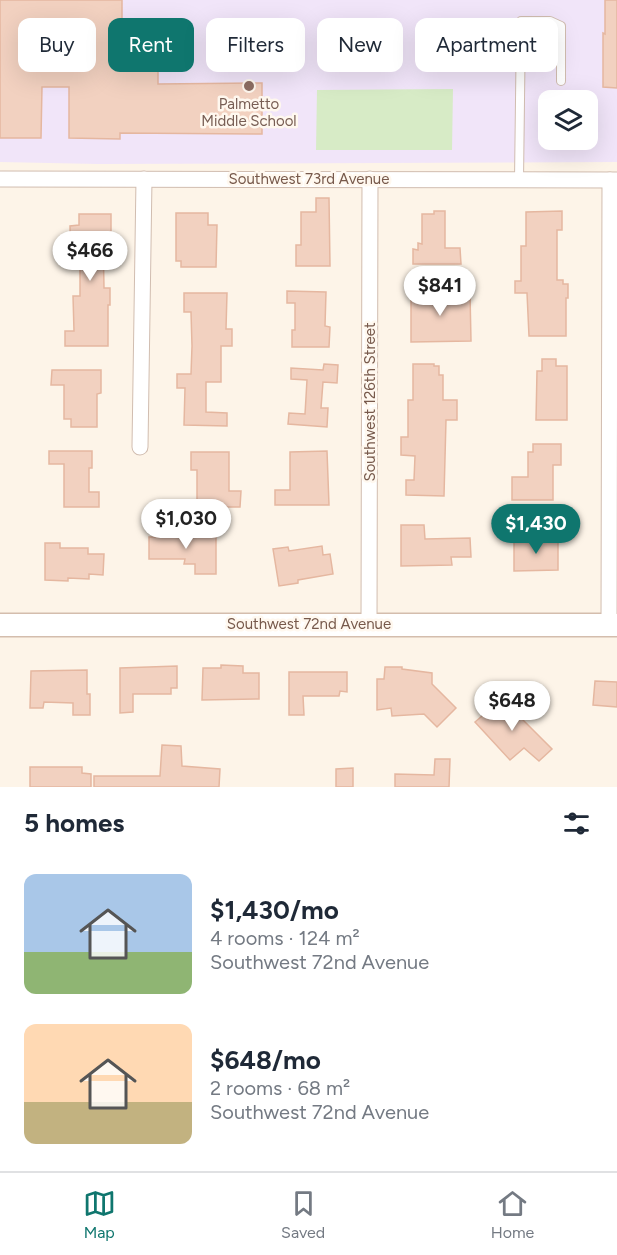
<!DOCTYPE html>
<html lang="en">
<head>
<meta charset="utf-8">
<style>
  :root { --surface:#fff; --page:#f6f6f7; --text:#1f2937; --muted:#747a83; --line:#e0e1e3; --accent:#0f766e }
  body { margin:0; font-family:Figtree,sans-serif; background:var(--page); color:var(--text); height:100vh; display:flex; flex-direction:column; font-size:22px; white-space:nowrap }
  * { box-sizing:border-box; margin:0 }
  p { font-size:20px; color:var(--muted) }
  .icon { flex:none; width:33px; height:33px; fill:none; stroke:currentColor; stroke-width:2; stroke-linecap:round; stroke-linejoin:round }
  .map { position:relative; height:787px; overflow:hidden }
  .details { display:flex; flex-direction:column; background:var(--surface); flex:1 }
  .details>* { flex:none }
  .hud { position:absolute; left:18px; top:18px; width:582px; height:54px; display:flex; gap:12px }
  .tools { position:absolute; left:538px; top:90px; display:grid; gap:12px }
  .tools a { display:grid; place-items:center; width:60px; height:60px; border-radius:12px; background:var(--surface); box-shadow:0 6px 24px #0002; font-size:30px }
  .price { position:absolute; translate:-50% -51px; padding:0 14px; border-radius:21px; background:#fff; color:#222; font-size:20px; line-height:39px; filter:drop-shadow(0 2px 3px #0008) }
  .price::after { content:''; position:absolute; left:50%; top:36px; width:18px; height:14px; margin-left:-9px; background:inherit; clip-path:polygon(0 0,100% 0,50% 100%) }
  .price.selected { background:var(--accent); color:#fff }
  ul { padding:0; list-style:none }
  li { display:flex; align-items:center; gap:18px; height:150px; padding:0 24px }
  li span { display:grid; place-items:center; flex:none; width:168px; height:120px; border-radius:12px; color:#555 }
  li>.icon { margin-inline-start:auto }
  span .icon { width:72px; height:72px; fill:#fffc; stroke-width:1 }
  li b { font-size:26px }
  h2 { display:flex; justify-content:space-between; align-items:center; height:72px; padding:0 24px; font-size:26px }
  .tag { padding:0 21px; border-radius:12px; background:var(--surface); box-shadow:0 6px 24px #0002; font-size:21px; line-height:54px }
  .tag.selected { background:var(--accent); color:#fff }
  .menu { display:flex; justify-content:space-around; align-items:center; height:84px; border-top:2px solid var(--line); background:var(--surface); font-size:16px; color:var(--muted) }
  .menu a { display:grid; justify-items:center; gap:3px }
  .menu .selected { color:var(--accent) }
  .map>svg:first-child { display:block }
  .education { fill:#f1e5f9; fill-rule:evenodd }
  .green { fill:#d7ebc6 }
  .building { fill:#f2d1c0; stroke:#e5b7a0; stroke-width:1.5 }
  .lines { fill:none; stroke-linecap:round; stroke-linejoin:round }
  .lane-casing { stroke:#d1bdb0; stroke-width:10 }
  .street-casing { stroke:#d1bdb0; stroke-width:17 }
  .secondary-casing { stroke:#d4bdad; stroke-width:25 }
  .lane { stroke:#fff; stroke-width:8 }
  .street { stroke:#fff; stroke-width:15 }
  .secondary { stroke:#fff; stroke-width:22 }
  .education-dot { fill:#8d6e63; stroke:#fff8ef; stroke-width:2 }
  .labels { text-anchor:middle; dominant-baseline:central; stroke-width:5; stroke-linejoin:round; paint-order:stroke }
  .education-label { font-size:15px; fill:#785e54; stroke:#fff8ef }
  .street-label { font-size:15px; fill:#77594b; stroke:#fff8ef }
</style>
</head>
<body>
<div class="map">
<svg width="617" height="787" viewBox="0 0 617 787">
  <rect width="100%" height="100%" fill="#fdf4e8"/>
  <!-- education -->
  <path class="education" d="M0,0H617V162L98,164L0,162ZM549,100H588V140H549Z"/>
  <!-- green -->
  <polygon class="green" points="453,89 452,150 316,150 317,90"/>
  <!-- building -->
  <g class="building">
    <polygon points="0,0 122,0 122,45 158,45 158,84 262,83 262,134 120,133 120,139 69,138 69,87 42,87 41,138 0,138"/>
    <polygon points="605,0 617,0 617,88 603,87 603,33 605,34"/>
    <polygon points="316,198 329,198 330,266 296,266 296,245 301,245 301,212 316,212"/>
    <polygon points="434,211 445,211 445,248 460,248 461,264 413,264 413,249 418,250 418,243 422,244 422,214 434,214"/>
    <polygon points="562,211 562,230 557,230 557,280 563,280 563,284 568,284 568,298 566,298 566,336 529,336 527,293 515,293 515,281 521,281 521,246 526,246 526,212"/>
    <polygon points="176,213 208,213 208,225 217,225 216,267 181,267 181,261 176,261"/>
    <polygon points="79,214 111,214 111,235 103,235 104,288 110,288 110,305 108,305 108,346 65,346 65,331 74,331 73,296 80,296 80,267 71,267 70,226 79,225"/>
    <polygon points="287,291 326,292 325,326 330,327 329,347 292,347 292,330 295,330 295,303 287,303"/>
    <polygon points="441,291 441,294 470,294 471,341 411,342 411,292"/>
    <polygon points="184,293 227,293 226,329 232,329 232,346 221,346 221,382 206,382 206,412 227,413 227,426 184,425 185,388 177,388 177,374 191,374 192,346 191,312 184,312"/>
    <polygon points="542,359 556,359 556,366 567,366 567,420 536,420 537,371 542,371"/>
    <polygon points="324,364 338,365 337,383 323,382 321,408 328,408 327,427 288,424 289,413 305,414 307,380 291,379 291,368 323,370"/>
    <polygon points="413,364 434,364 434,366 439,366 439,375 443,375 443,400 457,400 457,420 446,420 444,496 406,495 406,480 414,480 415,456 401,455 401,437 408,437 408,400 413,400"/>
    <polygon points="52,370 101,370 101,393 97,394 97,427 71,427 71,419 64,419 64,385 51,385"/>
    <polygon points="533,444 561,444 561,465 553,465 553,500 512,500 512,477 528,477 528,452 533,452"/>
    <polygon points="49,451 92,451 92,468 89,468 89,492 99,492 99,507 64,507 64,464 49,464"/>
    <polygon points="327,451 329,505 275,505 275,490 290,490 290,452"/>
    <polygon points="191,452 229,452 229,491 241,491 240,507 197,507 197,470 191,470"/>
    <polygon points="401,525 424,525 425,539 470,538 471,557 451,557 452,565 401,566"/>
    <polygon points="158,532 184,532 184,535 216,537 216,574 195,574 195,564 184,564 185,559 149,559 149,537 158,537"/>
    <polygon points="514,540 558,540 558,570 514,571"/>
    <polygon points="45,543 60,543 60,548 88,548 88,554 104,554 103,575 89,574 89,579 68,578 68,581 45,580"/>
    <polygon points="322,546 323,555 330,554 333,574 298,580 298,583 279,586 273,549 288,547 289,551"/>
    <polygon points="221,665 243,666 243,673 259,673 259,699 202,700 203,668 221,668"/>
    <polygon points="177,666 177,688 171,688 171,694 133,694 133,712 120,713 120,668"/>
    <polygon points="385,667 402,667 402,669 432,673 432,684 456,708 437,727 424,714 392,716 391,708 377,710 377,679 384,679"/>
    <polygon points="87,670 87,694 90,694 90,715 73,715 73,703 44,702 43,708 30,708 31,671"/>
    <polygon points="289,672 347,672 347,692 340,691 339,696 303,696 304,715 289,715"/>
    <polygon points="595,681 617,682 617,707 593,705"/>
    <polygon points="502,699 552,749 539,761 524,748 510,760 475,722"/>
    <polygon points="162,745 181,746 182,766 220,769 219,787 94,787 94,776 160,776"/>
    <polygon points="435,759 450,759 449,787 395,787 395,774 434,775"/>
    <polygon points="30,767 82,767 82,773 91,774 91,787 30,787"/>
    <polygon points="353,768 353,787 336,787 336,769"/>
  </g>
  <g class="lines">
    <!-- lane casing -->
    <g class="lane-casing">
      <polyline id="lane" points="519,180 521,21 550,21 561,26 561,81"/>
    </g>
    <!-- street casing -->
    <g class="street-casing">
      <g id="street">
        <polyline points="0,179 617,180"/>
        <polyline points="140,447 144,179"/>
        <polyline points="369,625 370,179"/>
        <polyline points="609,625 610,180"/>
      </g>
    </g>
    <!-- secondary casing -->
    <g class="secondary-casing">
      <polyline id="secondary" points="0,625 617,625"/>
    </g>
    <!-- lane -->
    <use href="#lane" class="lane"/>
    <!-- street -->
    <use href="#street" class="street"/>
    <!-- secondary -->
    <use href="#secondary" class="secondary"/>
  </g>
  <!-- markers -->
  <circle class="education-dot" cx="249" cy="86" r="6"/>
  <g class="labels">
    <!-- education labels -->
    <g class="education-label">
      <text x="249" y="104">Palmetto<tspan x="249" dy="17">Middle School</tspan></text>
    </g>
    <!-- street labels -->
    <g class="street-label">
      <text x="309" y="179">Southwest 73rd Avenue</text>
      <text transform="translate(370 402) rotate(-90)">Southwest 126th Street</text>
      <text x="309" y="624">Southwest 72nd Avenue</text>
    </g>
  </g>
</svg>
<div class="tools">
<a><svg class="icon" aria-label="layers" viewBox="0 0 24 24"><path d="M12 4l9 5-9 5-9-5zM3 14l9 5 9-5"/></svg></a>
</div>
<b class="price" style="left:90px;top:282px">$466</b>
<b class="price" style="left:440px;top:317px">$841</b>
<b class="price" style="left:186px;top:550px">$1,030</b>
<b class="price selected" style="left:536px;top:555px">$1,430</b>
<b class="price" style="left:512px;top:732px">$648</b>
<div class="hud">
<a class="tag">Buy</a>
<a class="tag selected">Rent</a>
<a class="tag">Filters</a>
<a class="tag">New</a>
<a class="tag">Apartment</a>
</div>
</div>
<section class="details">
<h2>5 homes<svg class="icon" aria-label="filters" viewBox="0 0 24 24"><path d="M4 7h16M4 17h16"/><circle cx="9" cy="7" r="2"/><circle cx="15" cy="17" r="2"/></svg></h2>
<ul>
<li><span style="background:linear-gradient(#a9c7e8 65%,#8fb573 0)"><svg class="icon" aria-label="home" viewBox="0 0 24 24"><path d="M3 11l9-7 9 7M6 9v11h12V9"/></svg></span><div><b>$1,430/mo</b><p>4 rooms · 124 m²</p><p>Southwest 72nd Avenue</p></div></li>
<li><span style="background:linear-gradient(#ffd9b3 65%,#c2b280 0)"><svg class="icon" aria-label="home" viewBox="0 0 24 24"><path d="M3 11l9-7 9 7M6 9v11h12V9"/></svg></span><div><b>$648/mo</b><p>2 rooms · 68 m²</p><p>Southwest 72nd Avenue</p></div></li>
</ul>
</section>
<nav class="menu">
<a class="selected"><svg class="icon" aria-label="map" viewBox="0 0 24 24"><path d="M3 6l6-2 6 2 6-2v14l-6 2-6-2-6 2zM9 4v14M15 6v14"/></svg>Map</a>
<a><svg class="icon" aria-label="saved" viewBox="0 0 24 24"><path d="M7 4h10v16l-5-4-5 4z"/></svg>Saved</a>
<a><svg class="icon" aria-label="home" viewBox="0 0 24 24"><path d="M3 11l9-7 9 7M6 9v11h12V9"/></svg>Home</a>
</nav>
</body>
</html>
